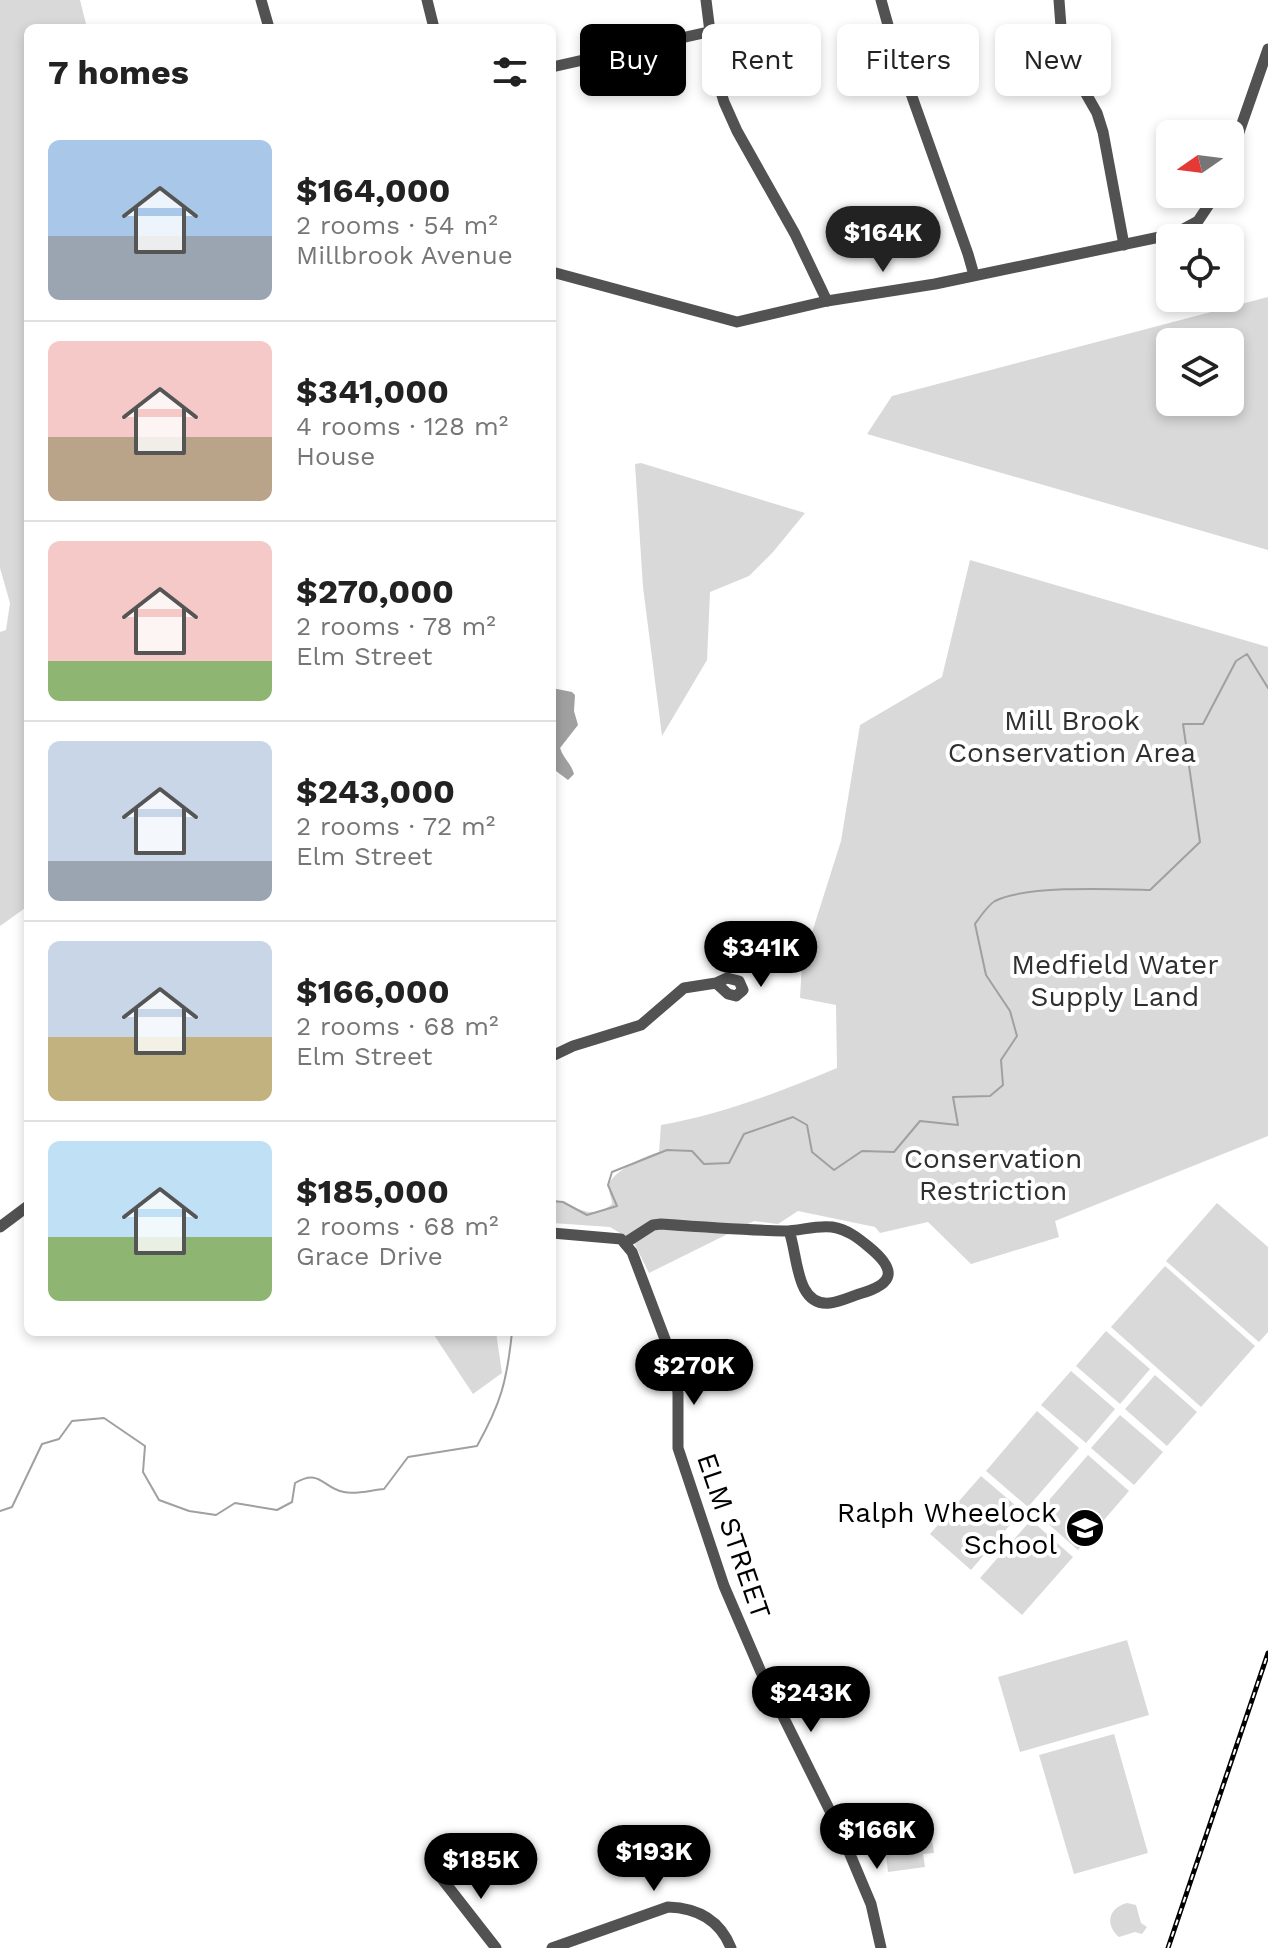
<!DOCTYPE html>
<html lang="en">
<head>
<meta charset="utf-8">
<style>
  :root { --surface:#fff; --page:#f6f6f6; --text:#222; --muted:#767676; --line:#e0e0e0; --accent:#000 }
  body { margin:0; font-family:"Work Sans",sans-serif; background:var(--page); color:var(--text); height:100vh; display:flex; flex-direction:column; font-size:30px; white-space:nowrap }
  * { box-sizing:border-box; margin:0 }
  p { font-size:26px; color:var(--muted) }
  .icon { flex:none; width:44px; height:44px; fill:none; stroke:currentColor; stroke-width:2; stroke-linecap:round; stroke-linejoin:round }
  .map { position:relative; flex:1; overflow:hidden }
  .drawer { position:absolute; left:24px; top:24px; width:532px; height:1312px; display:flex; flex-direction:column; background:var(--surface); border-radius:12px; box-shadow:0 4px 12px #0003 }
  .drawer>* { flex:none }
  .banner { position:absolute; left:580px; top:24px; width:568px; height:72px; display:flex; gap:16px }
  .needle { width:52px; rotate:256deg }
  .controls { position:absolute; left:1156px; top:120px; display:grid; gap:16px }
  .controls a { display:grid; place-items:center; width:88px; height:88px; border-radius:12px; background:var(--surface); box-shadow:0 4px 12px #0003; font-size:40px }
  .price { position:absolute; translate:-50% -68px; padding:0 18px; border-radius:28px; background:var(--accent); color:#fff; font-size:26px; line-height:52px; filter:drop-shadow(0 2px 4px #0008) }
  .price::after { content:''; position:absolute; left:50%; top:48px; width:24px; height:18px; margin-left:-12px; background:inherit; clip-path:polygon(0 0,100% 0,50% 100%) }
  .price.active { background:#222; color:#fff }
  ul { padding:0; list-style:none }
  li { display:flex; align-items:center; gap:24px; height:200px; padding:0 24px }
  li+li { border-top:2px solid var(--line) }
  li span { display:grid; place-items:center; flex:none; width:224px; height:160px; border-radius:12px; color:#555 }
  li>.icon { margin-inline-start:auto }
  span .icon { width:96px; height:96px; fill:#fffc; stroke-width:1 }
  li b { font-size:34px }
  h2 { display:flex; justify-content:space-between; align-items:center; height:96px; padding:0 24px; font-size:34px }
  .tag { padding:0 28px; border-radius:12px; background:var(--surface); box-shadow:0 4px 12px #0003; font-size:28px; line-height:72px }
  .tag.active { background:var(--accent); color:#fff }
  .map>svg:first-child { display:block }
  .green { fill:#d9d9d9; fill-rule:evenodd }
  .water { fill:#a0a0a0 }
  .lines { fill:none; stroke-linecap:round; stroke-linejoin:round }
  .stream { stroke:#a0a0a0; stroke-width:2 }
  .minor { stroke:#525252; stroke-width:11 }
  .rail-casing { stroke:#000; stroke-width:5 }
  .rail { stroke:#fff; stroke-width:2; stroke-dasharray:6; stroke-linecap:butt }
  .labels { text-anchor:middle; dominant-baseline:central; stroke-width:8; stroke-linejoin:round; paint-order:stroke }
  .park-label { font-size:28px; fill:#303030; stroke:#fff }
  .poi-label { font-size:28px; fill:#000; stroke:#fff; text-anchor:end }
  .street-label { font-size:28px; fill:#000; stroke:#fff }
</style>
</head>
<body>
<div class="map">
<svg width="1268" height="1948" viewBox="0 0 1268 1948">
  <rect width="100%" height="100%" fill="#fff"/>
  <!-- green -->
  <g class="green">
    <polygon points="0,0 80,0 87,28 28,28 28,906 0,926 0,632 6,630 10,603 0,568"/>
    <path d="M1268,297V550L867,434L892,396ZM1170,342H1230V402H1170Z"/>
    <polygon points="641,463 805,513 773,552 749,576 710,592 707,660 662,736 643,587 635,464"/>
    <path d="M970,560L1268,647V1136L1055,1221L1059,1237L971,1264L928,1222L880,1233L875,1227L798,1211L778,1224L754,1221L649,1273L633,1241L610,1227L552,1223V1199C574,1205 591,1222 612,1204C612,1199 608,1191 609,1185C611,1172 647,1155 659,1152L661,1125C723,1114 780,1092 837,1068L836,1005L800,998L802,964L841,841L860,725L942,677Z"/>
    <polygon points="1217,1203 1268,1247 1268,1332 1259,1342 1166,1261"/>
    <polygon points="1165,1266 1255,1346 1201,1407 1111,1327"/>
    <polygon points="1106,1331 1150,1369 1120,1404 1076,1366"/>
    <polygon points="432,1332 496,1332 502,1373 473,1394"/>
    <polygon points="1071,1371 1115,1409 1086,1443 1041,1405"/>
    <polygon points="1155,1375 1197,1412 1167,1446 1125,1409"/>
    <polygon points="1037,1411 1079,1448 1028,1507 986,1471"/>
    <polygon points="1120,1415 1163,1452 1134,1485 1091,1448"/>
    <polygon points="1088,1455 1129,1491 1078,1550 1037,1514"/>
    <polygon points="981,1476 1022,1511 971,1570 930,1534"/>
    <polygon points="1031,1520 1073,1557 1022,1615 980,1578"/>
    <polygon points="1127,1640 1149,1715 1020,1752 998,1677"/>
    <polygon points="1114,1734 1148,1853 1074,1874 1039,1755"/>
    <polygon points="932,1840 934,1853 923,1854 925,1867 888,1872 885,1848"/>
    <path d="M1127,1903L1136,1905L1141,1923L1147,1927L1142,1934L1135,1932L1119,1937C1105,1925 1108,1908 1127,1903Z"/>
  </g>
  <!-- water -->
  <path class="water" d="M552,688L572,692L575,695L574,711L578,725L560,748C563,758 571,763 574,774L568,780L552,768Z"/>
  <g class="lines">
    <!-- stream -->
    <g class="stream">
      <path d="M552,1201L563,1202L587,1215L617,1206L608,1185L612,1172L667,1150L692,1151L704,1164L729,1163L744,1134L793,1117L807,1125L812,1152L834,1170L862,1151L894,1152L920,1121L958,1125L953,1097L990,1096L1003,1085L1001,1060L1017,1036L1010,1011L986,975L975,924C980,917 988,905 995,901C1026,885 1114,889 1150,890L1200,842L1183,724H1203L1236,661L1247,654L1268,688"/>
      <path d="M0,1511L12,1507L42,1444L59,1439L72,1421L104,1418L145,1446L143,1472L159,1500L189,1511L216,1515L235,1503L277,1510L292,1502L295,1483C321,1468 322,1488 344,1492C355,1495 372,1490 384,1489L408,1457L477,1446C501,1403 507,1381 512,1332"/>
    </g>
    <!-- minor -->
    <g class="minor">
      <polyline points="261,0 269,28"/>
      <polyline points="427,0 434,28"/>
      <polyline points="706,0 715,72 724,102 737,131 795,234 827,301"/>
      <polyline points="881,0 893,43 968,254 974,275"/>
      <polyline points="1059,0 1062,40 1077,78 1097,113 1103,132 1124,245"/>
      <polyline points="552,67 708,32"/>
      <polyline points="1230,158 1268,49"/>
      <polyline points="552,272 737,322 827,301 935,284 1174,234 1198,221 1216,194"/>
      <polyline points="552,1056 573,1046 641,1025 684,988 716,983 727,978 739,981 743,990 736,996 728,994 716,983"/>
      <polyline points="0,1227 28,1206"/>
      <polyline points="552,1233 621,1239 632,1252 674,1363 678,1393 678,1448 724,1586 761,1672 841,1833 871,1904 881,1948"/>
      <path d="M625,1243L653,1225L661,1224C702,1227 743,1230 784,1231C800,1231 815,1225 832,1227C848,1230 857,1237 869,1247C897,1270 895,1284 859,1294C850,1297 839,1302 830,1303C795,1307 798,1254 789,1231"/>
      <polyline points="439,1875 496,1948"/>
      <path d="M552,1948L668,1907C698,1908 720,1920 731,1948"/>
    </g>
    <!-- rail casing -->
    <g class="rail-casing">
      <polyline id="rail" points="1168,1948 1268,1653"/>
    </g>
    <!-- rail -->
    <use href="#rail" class="rail"/>
  </g>
  <!-- icons -->
  <defs>
    <g id="school-disc" transform="scale(2)"><circle r="9.5" fill="#000" stroke="#fff"/><path d="M0-5L7-2L0 1L-7-2ZM-4 1L0 2.5L4 1V4Q0 6-4 4Z" fill="#fff"/></g>
  </defs>
  <g fill-rule="evenodd">
    <use href="#school-disc" x="1085" y="1528"/>
  </g>
  <g class="labels">
    <!-- park labels -->
    <g class="park-label">
      <text x="1072" y="720">Mill Brook<tspan x="1072" dy="32">Conservation Area</tspan></text>
      <text x="1115" y="964">Medfield Water<tspan x="1115" dy="32">Supply Land</tspan></text>
      <text x="993" y="1158">Conservation<tspan x="993" dy="32">Restriction</tspan></text>
    </g>
    <!-- poi labels -->
    <g class="poi-label">
      <text x="1057" y="1512">Ralph Wheelock<tspan x="1057" dy="32">School</tspan></text>
    </g>
    <!-- street labels -->
    <g class="street-label">
      <text transform="translate(734 1536) rotate(71)">ELM STREET</text>
    </g>
  </g>
</svg>
<div class="controls">
<a><svg class="needle" viewBox="-14 -14 28 28"><path d="M0-13l5 13h-10z" fill="#e53935"/><path d="M0 13l5-13h-10z" fill="#767676"/></svg></a>
<a><svg class="icon" aria-label="locate" viewBox="0 0 24 24"><circle cx="12" cy="12" r="6"/><path d="M12 2v4M12 18v4M2 12h4M18 12h4"/></svg></a>
<a><svg class="icon" aria-label="layers" viewBox="0 0 24 24"><path d="M12 4l9 5-9 5-9-5zM3 14l9 5 9-5"/></svg></a>
</div>
<b class="price active" style="left:883px;top:274px">$164K</b>
<b class="price" style="left:761px;top:989px">$341K</b>
<b class="price" style="left:694px;top:1407px">$270K</b>
<b class="price" style="left:811px;top:1734px">$243K</b>
<b class="price" style="left:877px;top:1871px">$166K</b>
<b class="price" style="left:654px;top:1893px">$193K</b>
<b class="price" style="left:481px;top:1901px">$185K</b>
<div class="banner">
<a class="tag active">Buy</a>
<a class="tag">Rent</a>
<a class="tag">Filters</a>
<a class="tag">New</a>
</div>
<section class="drawer">
<h2>7 homes<svg class="icon" aria-label="filters" viewBox="0 0 24 24"><path d="M4 7h16M4 17h16"/><circle cx="9" cy="7" r="2"/><circle cx="15" cy="17" r="2"/></svg></h2>
<ul>
<li><span style="background:linear-gradient(#a9c7e8 60%,#9aa5b1 0)"><svg class="icon" aria-label="home" viewBox="0 0 24 24"><path d="M3 11l9-7 9 7M6 9v11h12V9"/></svg></span><div><b>$164,000</b><p>2 rooms · 54 m²</p><p>Millbrook Avenue</p></div></li>
<li><span style="background:linear-gradient(#f6c9c9 60%,#b9a48a 0)"><svg class="icon" aria-label="home" viewBox="0 0 24 24"><path d="M3 11l9-7 9 7M6 9v11h12V9"/></svg></span><div><b>$341,000</b><p>4 rooms · 128 m²</p><p>House</p></div></li>
<li><span style="background:linear-gradient(#f6c9c9 75%,#8fb573 0)"><svg class="icon" aria-label="home" viewBox="0 0 24 24"><path d="M3 11l9-7 9 7M6 9v11h12V9"/></svg></span><div><b>$270,000</b><p>2 rooms · 78 m²</p><p>Elm Street</p></div></li>
<li><span style="background:linear-gradient(#c9d6e8 75%,#9aa5b1 0)"><svg class="icon" aria-label="home" viewBox="0 0 24 24"><path d="M3 11l9-7 9 7M6 9v11h12V9"/></svg></span><div><b>$243,000</b><p>2 rooms · 72 m²</p><p>Elm Street</p></div></li>
<li><span style="background:linear-gradient(#c9d6e8 60%,#c2b280 0)"><svg class="icon" aria-label="home" viewBox="0 0 24 24"><path d="M3 11l9-7 9 7M6 9v11h12V9"/></svg></span><div><b>$166,000</b><p>2 rooms · 68 m²</p><p>Elm Street</p></div></li>
<li><span style="background:linear-gradient(#bfe0f5 60%,#8fb573 0)"><svg class="icon" aria-label="home" viewBox="0 0 24 24"><path d="M3 11l9-7 9 7M6 9v11h12V9"/></svg></span><div><b>$185,000</b><p>2 rooms · 68 m²</p><p>Grace Drive</p></div></li>
</ul>
</section>
</div>
</body>
</html>
